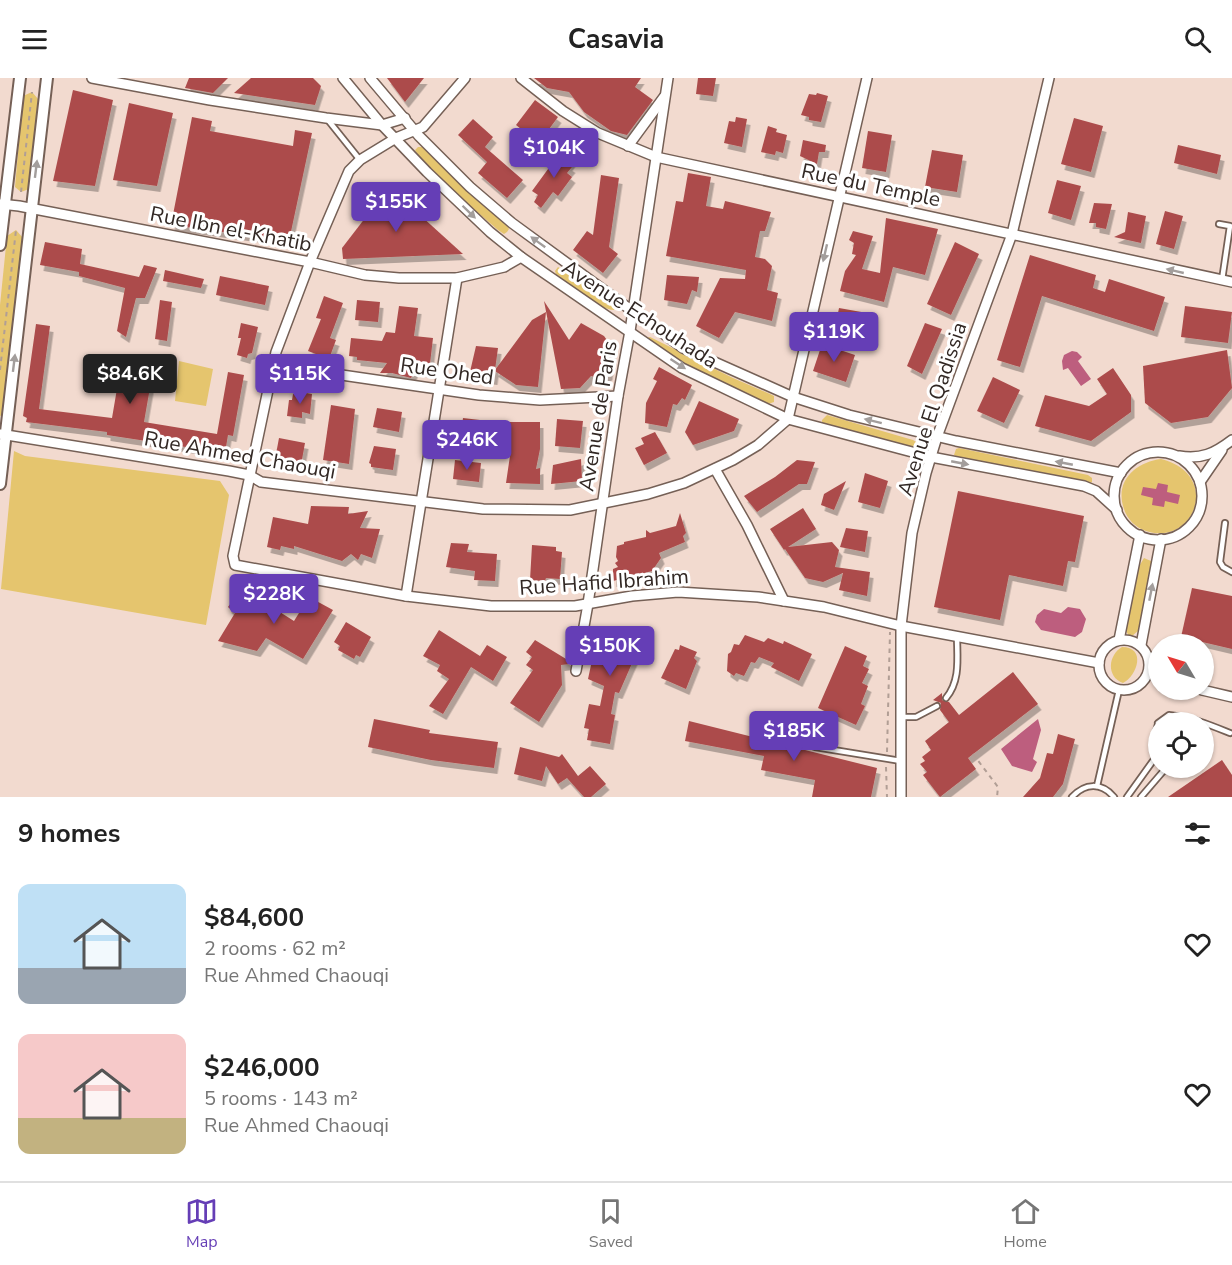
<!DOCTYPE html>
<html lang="en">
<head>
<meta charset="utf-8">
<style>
  :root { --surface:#fff; --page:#f2f2f2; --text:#222; --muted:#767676; --line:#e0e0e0; --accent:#653eb6 }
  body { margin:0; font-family:"Nunito Sans",sans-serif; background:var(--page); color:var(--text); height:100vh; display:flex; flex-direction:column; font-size:22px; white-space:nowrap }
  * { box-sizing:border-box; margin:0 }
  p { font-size:20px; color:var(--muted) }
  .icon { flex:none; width:33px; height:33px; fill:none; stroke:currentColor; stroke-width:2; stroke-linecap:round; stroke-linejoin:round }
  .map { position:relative; height:719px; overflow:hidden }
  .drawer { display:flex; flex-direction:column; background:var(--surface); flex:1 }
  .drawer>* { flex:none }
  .needle { width:39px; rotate:308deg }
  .controls { position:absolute; left:1148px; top:556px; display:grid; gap:12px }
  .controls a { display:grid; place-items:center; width:66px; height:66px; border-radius:50%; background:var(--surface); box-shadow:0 2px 4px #0004; font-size:30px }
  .price { position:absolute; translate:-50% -51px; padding:0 14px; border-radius:6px; background:var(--accent); color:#fff; font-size:20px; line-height:39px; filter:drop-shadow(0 2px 3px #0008) }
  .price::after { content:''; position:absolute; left:50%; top:36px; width:18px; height:14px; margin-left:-9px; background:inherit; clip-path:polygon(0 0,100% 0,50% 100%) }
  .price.active { background:#222; color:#fff }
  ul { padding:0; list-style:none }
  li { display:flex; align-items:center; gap:18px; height:150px; padding:0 18px }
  li span { display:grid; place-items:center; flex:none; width:168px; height:120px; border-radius:12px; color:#555 }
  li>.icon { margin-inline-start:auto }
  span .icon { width:72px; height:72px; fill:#fffc; stroke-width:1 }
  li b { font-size:26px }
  h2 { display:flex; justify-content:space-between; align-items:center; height:72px; padding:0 18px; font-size:26px }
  header { display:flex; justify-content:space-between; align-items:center; height:78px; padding:0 18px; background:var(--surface); font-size:27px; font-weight:700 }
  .menu { display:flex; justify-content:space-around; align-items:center; height:84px; border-top:2px solid var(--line); background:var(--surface); font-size:16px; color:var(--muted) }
  .menu a { display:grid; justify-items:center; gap:3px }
  .menu .active { color:var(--accent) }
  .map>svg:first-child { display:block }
  .green { fill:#e5c56e }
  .water { fill:#bd5e7e }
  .building { fill:#ac4c4b; filter:url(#shadow) }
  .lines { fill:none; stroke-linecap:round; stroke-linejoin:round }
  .service-casing { stroke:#756056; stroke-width:8 }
  .minor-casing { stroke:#756056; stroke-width:12 }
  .tertiary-casing { stroke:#756056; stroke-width:14 }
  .path { stroke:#b19e95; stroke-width:2; stroke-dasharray:4.5 4.5; stroke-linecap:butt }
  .service { stroke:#fff; stroke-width:4.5 }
  .minor { stroke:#fff; stroke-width:9 }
  .tertiary { stroke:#fff; stroke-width:10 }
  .oneway { fill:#a39e9c }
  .labels { text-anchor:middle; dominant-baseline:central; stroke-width:6; stroke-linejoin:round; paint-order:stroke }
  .street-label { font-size:21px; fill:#322824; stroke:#fff }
</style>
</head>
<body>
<header><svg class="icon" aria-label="menu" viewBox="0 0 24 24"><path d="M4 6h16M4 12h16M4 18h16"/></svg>Casavia<svg class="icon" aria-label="search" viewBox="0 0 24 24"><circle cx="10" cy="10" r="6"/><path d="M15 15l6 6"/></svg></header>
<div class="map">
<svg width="1232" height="719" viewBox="0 0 1232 719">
  <defs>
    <filter id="shadow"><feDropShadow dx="3.5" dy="6" stdDeviation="0" flood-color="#0004"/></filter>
  </defs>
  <rect width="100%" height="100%" fill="#f2dacf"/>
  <!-- green -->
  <g class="green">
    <polygon points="32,14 38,21 29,111 21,114 15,109 23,18"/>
    <polygon points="418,69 422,69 463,109 507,148 509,151 507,154 504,156 498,152 454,114 418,77 415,72"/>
    <polygon points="16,152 23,160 2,337 0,338 0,227 7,158"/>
    <path d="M558,189L613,225L616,229L614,232C599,232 569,206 556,196L555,193Z"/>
    <polygon points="650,259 733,300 770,316 774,318 774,324 768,326 690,290 647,260"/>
    <polygon points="179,283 213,291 206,328 175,323"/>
    <polygon points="827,337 913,362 916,364 912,370 822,346 822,342"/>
    <polygon points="959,370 1088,397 1092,400 1092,404 1088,406 961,381 954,377 956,371"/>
    <polygon points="14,373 25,378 220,403 229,417 206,547 1,511"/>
    <path d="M1161,381C1222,396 1195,469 1146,453C1136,450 1127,441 1124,431C1114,403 1136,384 1161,381Z"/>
    <polygon points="1144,480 1151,483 1152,488 1139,552 1132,558 1129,558 1126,553 1126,548 1138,490"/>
    <path d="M1122,569C1146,569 1138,597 1123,605C1106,599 1108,577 1122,569Z"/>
  </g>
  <!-- water -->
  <g class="water">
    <polygon points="1072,273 1077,274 1082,279 1078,283 1091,301 1081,308 1068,290 1063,292 1062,283 1064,277"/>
    <polygon points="1158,405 1168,407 1167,414 1180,417 1178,426 1165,423 1164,429 1152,427 1153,420 1141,417 1143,409 1156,411"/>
    <polygon points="1068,529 1080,531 1086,541 1082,554 1075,559 1041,552 1035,544 1037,537 1044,531 1061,535"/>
    <polygon points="1038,641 1041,652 1033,681 1037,684 1032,694 1012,688 1001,671"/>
  </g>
  <!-- building -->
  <g class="building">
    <polygon points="189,0 228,0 213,15 185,10"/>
    <polygon points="251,0 313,0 321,8 315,27 234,15"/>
    <polygon points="387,0 424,0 405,24"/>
    <polygon points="534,0 641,0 635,9 653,22 627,57 611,53 584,34 569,14 547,10"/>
    <polygon points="698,0 716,0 713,18 696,16"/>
    <polygon points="73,12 113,22 95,108 53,103"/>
    <polygon points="817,15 828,18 821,44 809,42 809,39 801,37 809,16 816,17"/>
    <polygon points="535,22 558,39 532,74 514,60 521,51 516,47"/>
    <polygon points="129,25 173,35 157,108 113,102"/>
    <polygon points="192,39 212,43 210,53 293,68 295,52 312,55 289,163 171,147"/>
    <polygon points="736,39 747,41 742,69 724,65 729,43 735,44"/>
    <polygon points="1074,40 1103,48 1091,94 1061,86"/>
    <polygon points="473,41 493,59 485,69 523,102 507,120 478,95 487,84 458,57"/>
    <polygon points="768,48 777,51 776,54 787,57 783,75 776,73 775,77 761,74"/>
    <polygon points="868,53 892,57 886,94 862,90"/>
    <polygon points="803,62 826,67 825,74 819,74 817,86 800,78"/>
    <polygon points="1178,67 1221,77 1217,96 1174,85"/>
    <polygon points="932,72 963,77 957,114 925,109"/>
    <polygon points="565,74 574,80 569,87 572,89 567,95 572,99 558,118 553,114 541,130 534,124 538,117 532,113 559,76 562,78"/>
    <polygon points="688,95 711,99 706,128 723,131 725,123 771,134 765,153 760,153 755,179 765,181 772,188 767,212 778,215 772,243 735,234 719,260 696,248 720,200 745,201 746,192 666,178 676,123 683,124"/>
    <polygon points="601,97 619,100 609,169 618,176 603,195 573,172 587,153 593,157"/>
    <polygon points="1057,102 1081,108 1071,142 1048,135"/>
    <polygon points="389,109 463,176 343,181 342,170"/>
    <polygon points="1094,125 1112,126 1106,151 1096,149 1096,145 1089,145"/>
    <polygon points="1165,133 1183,138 1174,171 1156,166"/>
    <polygon points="1128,134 1146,138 1141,165 1114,159 1125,154"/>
    <polygon points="886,140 938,151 925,197 893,189 884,224 840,213 845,193 856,177 852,176 854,165 849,162 853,153 873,158 862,191 880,195"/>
    <polygon points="45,164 82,171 80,186 139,199 144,187 157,190 145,220 136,220 126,259 117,253 125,210 79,198 79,194 40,187"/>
    <polygon points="955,164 979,176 951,237 927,226"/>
    <polygon points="1030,177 1096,197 1093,210 1105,214 1109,201 1165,219 1154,253 1042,218 1020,289 997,282"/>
    <polygon points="165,192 204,201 201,210 163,203"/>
    <polygon points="667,197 699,199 697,214 692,212 687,226 664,222"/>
    <polygon points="220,198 269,208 265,227 216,217"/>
    <polygon points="324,218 343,225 330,260 336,262 329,281 308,273 321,241 316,240"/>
    <polygon points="160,222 172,224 167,263 155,261"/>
    <polygon points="357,222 380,224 378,244 355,242"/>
    <polygon points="544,223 569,262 581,245 604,258 612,269 609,296 603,301 591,298 580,310 561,311"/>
    <polygon points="399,228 418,230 414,258 433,260 429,294 415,292 411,300 392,295 380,295 387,285 357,282 357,279 349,278 351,260 382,263 386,254 395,255"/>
    <polygon points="1185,228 1232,234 1228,265 1181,259"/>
    <polygon points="839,230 867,235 864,254 857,253 856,259 834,255"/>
    <polygon points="546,234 538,309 516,307 495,293 494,301 469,298 476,268 498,270 495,292 532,242"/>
    <polygon points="241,245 258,249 252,275 248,276 247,280 237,277 241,260 238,260"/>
    <polygon points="925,245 942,251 922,296 907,288"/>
    <polygon points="36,246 50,248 39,331 112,340 119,299 122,300 127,276 155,281 144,344 217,356 228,294 244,297 233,358 228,357 225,375 107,357 107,354 26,344 27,340 23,338"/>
    <polygon points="822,266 855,277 846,304 813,293"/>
    <polygon points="1227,272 1232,310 1208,339 1171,345 1145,325 1143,288"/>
    <polygon points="659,289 692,307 685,322 682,320 677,327 673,326 667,349 645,345 646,325 657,303 653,301"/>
    <polygon points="1113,290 1131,317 1131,334 1091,363 1035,348 1045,317 1089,328 1107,316 1097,301"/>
    <polygon points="993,299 1020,312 1004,345 977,333"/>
    <polygon points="300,314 312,316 310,336 302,334 302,340 287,338 289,322 292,322 293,316 300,317"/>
    <polygon points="699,323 739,341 734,353 693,367 685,354"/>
    <polygon points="331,327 355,331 349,386 323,382"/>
    <polygon points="377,330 402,334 399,354 373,349"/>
    <polygon points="463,340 480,342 480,345 484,345 481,364 460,362"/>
    <polygon points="557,341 583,343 580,370 555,368"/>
    <polygon points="504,344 540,344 540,371 536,391 540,390 540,406 506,405 511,371 504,371"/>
    <polygon points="655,354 667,375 644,387 635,370 644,366 641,360"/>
    <polygon points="279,360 305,365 301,387 275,381"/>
    <polygon points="374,368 396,371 393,392 371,389 371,386 369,385"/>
    <polygon points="581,381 582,403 551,406 553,387"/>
    <polygon points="455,382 481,385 479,404 453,401"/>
    <polygon points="797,382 815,384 807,406 799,406 757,434 744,418 775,399"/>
    <polygon points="865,395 888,403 880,430 858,424"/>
    <polygon points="846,403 834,432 821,427 824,416"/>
    <polygon points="958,413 1084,438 1075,484 1068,483 1063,508 1009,497 1000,542 934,529"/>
    <polygon points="311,428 349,429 348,436 368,433 360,450 380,451 372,480 361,476 358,482 351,476 342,483 294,468 294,471 281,468 280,472 267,469 273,439 308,446"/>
    <polygon points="803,430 816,451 788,469 832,464 839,472 835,489 870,494 867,518 839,512 843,495 823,504 805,500 785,471 784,472 770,451"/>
    <polygon points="680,435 686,455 683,458 685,464 659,475 661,480 652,493 613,503 613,491 618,489 615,485 618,483 616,479 617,468 624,466 624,464 646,459 646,452 650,455 676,448"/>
    <polygon points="846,450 868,453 865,474 840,469"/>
    <polygon points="451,465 469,466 467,474 497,476 495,503 474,502 475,493 446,489"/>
    <polygon points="532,467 556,469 556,473 562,474 560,501 546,500 545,503 530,502"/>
    <polygon points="242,510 294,543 309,519 333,532 303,581 266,560 257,573 218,563 235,535 228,529"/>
    <polygon points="1192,510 1232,518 1232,571 1181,559"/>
    <polygon points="346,544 371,559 360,579 356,577 354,581 338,572 340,568 334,564"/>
    <polygon points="613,548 619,548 644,558 619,615 615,614 611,636 615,637 610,666 587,662 589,651 584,650 589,626 600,628 604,608 588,601 599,550 610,552"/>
    <polygon points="439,552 480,578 487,567 507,579 493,603 471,589 443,636 429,628 449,601 437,593 440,587 423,578"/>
    <polygon points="745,557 764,564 768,560 783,566 784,563 812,576 799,603 771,589 774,585 759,579 755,585 751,584 744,598 736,595 734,598 727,593 728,576 731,574 734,566 739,567"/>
    <polygon points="535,562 571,584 570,586 561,587 562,607 539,644 510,625 533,592 526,587 532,579 526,574"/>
    <polygon points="680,567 697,574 694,580 697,583 686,611 661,600 675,571 679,572"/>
    <polygon points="845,568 867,578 863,588 869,591 862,605 868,608 861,626 865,628 856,647 818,630"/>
    <polygon points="1013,594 1038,626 968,680 976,691 940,719 923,697 927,694 920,686 925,683 922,679 931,672 925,663 949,644 940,632 941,625 933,622 942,615 942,622 949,624 959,637"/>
    <polygon points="374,641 430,652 429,655 498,664 494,690 431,682 368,669"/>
    <polygon points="689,643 877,690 871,719 812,719 815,702 761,692 764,678 685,663"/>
    <polygon points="1058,656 1075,661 1063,706 1053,719 1023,719 1040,700 1047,675 1053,676"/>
    <polygon points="520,669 559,679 562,676 578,698 590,688 606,706 591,719 584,719 567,700 558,706 546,688 542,703 514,696"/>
    <polygon points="1222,682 1232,697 1232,719 1168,719"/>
  </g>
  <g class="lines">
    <!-- service casing -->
    <g class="service-casing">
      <g id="service">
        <polyline points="328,42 360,82"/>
        <polyline points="1219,146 1230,148 1222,202"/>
        <polyline points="1225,445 1220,484 1223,489 1232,494"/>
        <path d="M946,620C961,602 957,579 957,557"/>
        <polyline points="901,639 916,639 937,628"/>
        <path d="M1158,645L1169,637C1191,639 1210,647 1230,655"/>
        <polyline points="1158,646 1156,653 1158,656"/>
        <polyline points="815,669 901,683"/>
        <polyline points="1097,708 1119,612"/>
        <path d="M1072,719C1085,705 1101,704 1114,719"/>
        <polyline points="1127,719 1155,680 1158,672"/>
        <polyline points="1141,719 1166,690"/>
      </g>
    </g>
    <!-- minor casing -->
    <g class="minor-casing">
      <g id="minor">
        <polyline points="92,0 210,22 326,40 382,47 405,40"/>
        <polyline points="343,0 382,47 427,94 490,154 521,179 682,290 788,341 931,379 1084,408 1096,413 1117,432"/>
        <polyline points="370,0 419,58 470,109 512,145 683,270 793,319 849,337 956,363 1121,395"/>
        <polyline points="465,0 423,49 396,60 360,82 349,93 310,184 276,274 233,478 235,487 406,518 491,528 575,528 632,518 678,514 758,519 824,529 901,548 1099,585"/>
        <polyline points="521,0 563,33 598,55 656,79 1232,204"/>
        <polyline points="628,68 664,19"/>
        <polyline points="0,126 19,128 310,184 365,197 399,200 457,200 504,189 521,179"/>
        <polyline points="273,287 479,317 540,322 618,318"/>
        <polyline points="0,356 229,393 249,397 261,404 483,431 570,432 648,416 684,405 733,382 758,367 788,341 867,0"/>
        <circle cx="1158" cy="418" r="44"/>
        <path d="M1179,378C1201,382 1215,375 1232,362"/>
        <polyline points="715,391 747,447 784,523"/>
        <polyline points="1200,404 1222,372"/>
        <polyline points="406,518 457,200"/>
        <circle cx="1124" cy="587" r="25"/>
        <polyline points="1119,562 1140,457"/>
        <polyline points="1141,567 1161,461"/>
        <polyline points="576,593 588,526 618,318 630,253 668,0"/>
        <polyline points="1202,612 1232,619"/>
        <polyline points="901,719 901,548 912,455 926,395 937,359 1012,156 1049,0"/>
      </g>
    </g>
    <!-- tertiary casing -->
    <g class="tertiary-casing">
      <g id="tertiary">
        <polyline points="0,167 20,0"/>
        <polyline points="0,406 47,0"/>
      </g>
    </g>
    <!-- path -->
    <g class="path">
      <polyline points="21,114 32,14"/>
      <polyline points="0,292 16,152"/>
      <polyline points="887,674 890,554"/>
      <polyline points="973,676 998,709 997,719"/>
      <polyline points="886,689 887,719"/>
    </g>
    <!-- service -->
    <use href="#service" class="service"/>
    <!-- minor -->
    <use href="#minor" class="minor"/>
    <!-- tertiary -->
    <use href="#tertiary" class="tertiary"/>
  </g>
  <!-- one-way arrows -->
  <defs><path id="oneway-solid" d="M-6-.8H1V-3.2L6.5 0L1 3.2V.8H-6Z" transform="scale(1.5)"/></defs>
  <g class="oneway">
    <use href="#oneway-solid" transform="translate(36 91) rotate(-83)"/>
    <use href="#oneway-solid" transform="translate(469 134) rotate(44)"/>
    <use href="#oneway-solid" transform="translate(538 164) rotate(-144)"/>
    <use href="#oneway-solid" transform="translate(825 175) rotate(103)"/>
    <use href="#oneway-solid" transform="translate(1175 193) rotate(-167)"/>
    <use href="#oneway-solid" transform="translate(14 285) rotate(-83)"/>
    <use href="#oneway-solid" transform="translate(678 286) rotate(33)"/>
    <use href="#oneway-solid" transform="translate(873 343) rotate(-166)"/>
    <use href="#oneway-solid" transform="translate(960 385) rotate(11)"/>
    <use href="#oneway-solid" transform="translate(1064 385) rotate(-169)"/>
    <use href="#oneway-solid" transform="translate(1151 514) rotate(-79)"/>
  </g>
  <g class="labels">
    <!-- street labels -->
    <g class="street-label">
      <text transform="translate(871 107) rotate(12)">Rue du Temple</text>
      <text transform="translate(231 151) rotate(11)">Rue Ibn el-Khatib</text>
      <text transform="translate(640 236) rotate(33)">Avenue Echouhada</text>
      <text transform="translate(447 293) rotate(8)">Rue Ohed</text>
      <text transform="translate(932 331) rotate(-72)">Avenue El Qadissia</text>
      <text transform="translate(598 338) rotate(-81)">Avenue de Paris</text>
      <text transform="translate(240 377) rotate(10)">Rue Ahmed Chaouqi</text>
      <text transform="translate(604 504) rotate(-4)">Rue Hafid Ibrahim</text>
    </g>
  </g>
</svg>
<div class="controls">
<a><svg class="needle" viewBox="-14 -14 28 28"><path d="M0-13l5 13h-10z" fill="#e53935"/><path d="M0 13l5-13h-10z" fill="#767676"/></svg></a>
<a><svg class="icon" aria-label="locate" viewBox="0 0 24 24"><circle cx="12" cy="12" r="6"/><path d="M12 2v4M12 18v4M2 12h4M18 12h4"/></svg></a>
</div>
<b class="price" style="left:554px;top:101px">$104K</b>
<b class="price" style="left:396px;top:155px">$155K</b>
<b class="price" style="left:834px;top:285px">$119K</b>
<b class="price active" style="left:130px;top:327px">$84.6K</b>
<b class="price" style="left:300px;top:327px">$115K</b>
<b class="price" style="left:467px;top:393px">$246K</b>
<b class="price" style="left:274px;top:547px">$228K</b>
<b class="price" style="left:610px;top:599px">$150K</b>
<b class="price" style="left:794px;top:684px">$185K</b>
</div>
<section class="drawer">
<h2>9 homes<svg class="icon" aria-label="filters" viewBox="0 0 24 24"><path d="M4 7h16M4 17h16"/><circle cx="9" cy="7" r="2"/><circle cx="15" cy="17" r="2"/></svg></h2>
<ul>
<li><span style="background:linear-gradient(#bfe0f5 70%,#9aa5b1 0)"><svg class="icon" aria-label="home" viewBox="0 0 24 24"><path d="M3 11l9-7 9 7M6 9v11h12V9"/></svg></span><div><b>$84,600</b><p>2 rooms · 62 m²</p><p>Rue Ahmed Chaouqi</p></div><svg class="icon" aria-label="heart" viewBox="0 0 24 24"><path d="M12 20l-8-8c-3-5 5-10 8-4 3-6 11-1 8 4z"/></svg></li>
<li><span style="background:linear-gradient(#f6c9c9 70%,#c2b280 0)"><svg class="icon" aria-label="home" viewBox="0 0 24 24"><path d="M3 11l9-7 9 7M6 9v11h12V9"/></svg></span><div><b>$246,000</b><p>5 rooms · 143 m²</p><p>Rue Ahmed Chaouqi</p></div><svg class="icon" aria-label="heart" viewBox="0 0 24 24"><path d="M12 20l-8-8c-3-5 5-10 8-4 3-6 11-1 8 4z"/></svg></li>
</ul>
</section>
<nav class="menu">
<a class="active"><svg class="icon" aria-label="map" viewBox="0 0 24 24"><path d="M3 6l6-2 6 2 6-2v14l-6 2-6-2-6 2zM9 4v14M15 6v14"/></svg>Map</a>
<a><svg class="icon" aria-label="saved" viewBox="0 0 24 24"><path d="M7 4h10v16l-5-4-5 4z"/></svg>Saved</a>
<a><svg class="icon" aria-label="home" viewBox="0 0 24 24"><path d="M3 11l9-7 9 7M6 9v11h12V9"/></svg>Home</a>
</nav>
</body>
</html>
